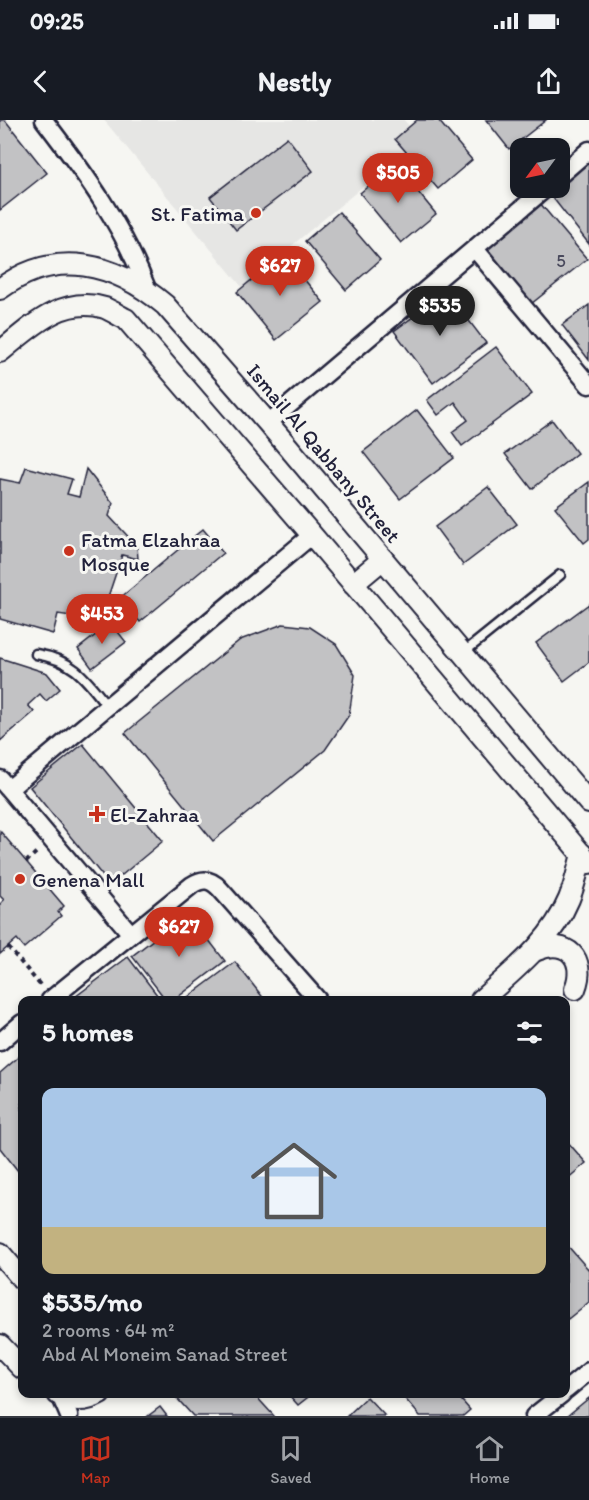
<!DOCTYPE html>
<html lang="en">
<head>
<meta charset="utf-8">
<style>
  :root { --surface:#171b24; --page:#20242c; --text:#f1f3f6; --muted:#9ea1a6; --line:#363941; --accent:#c8321e }
  body { margin:0; font-family:Itim,sans-serif; background:var(--page); color:var(--text); height:100vh; display:flex; flex-direction:column; font-size:22px; white-space:nowrap }
  * { box-sizing:border-box; margin:0 }
  p { font-size:20px; color:var(--muted) }
  .icon { flex:none; width:33px; height:33px; fill:none; stroke:currentColor; stroke-width:2; stroke-linecap:round; stroke-linejoin:round }
  .map { position:relative; flex:1; overflow:hidden }
  .drawer { position:absolute; left:18px; top:876px; width:552px; height:402px; display:flex; flex-direction:column; background:var(--surface); border-radius:12px; box-shadow:0 3px 9px #0003 }
  .drawer>* { flex:none }
  .needle { width:39px; rotate:237deg }
  .tools { position:absolute; left:510px; top:18px; display:grid; gap:12px }
  .tools a { display:grid; place-items:center; width:60px; height:60px; border-radius:12px; background:var(--surface); box-shadow:0 3px 9px #0003; font-size:30px }
  .price { position:absolute; translate:-50% -51px; padding:0 14px; border-radius:21px; background:var(--accent); color:#fff; font-size:20px; line-height:39px; filter:drop-shadow(0 2px 3px #0008) }
  .price::after { content:''; position:absolute; left:50%; top:36px; width:18px; height:14px; margin-left:-9px; background:inherit; clip-path:polygon(0 0,100% 0,50% 100%) }
  .price.selected { background:#222; color:#fff }
  ul { padding:0; list-style:none }
  li { display:grid; align-content:center; gap:12px; height:318px; padding:0 24px }
  li+li { border-top:2px solid var(--line) }
  li span { display:grid; place-items:center; height:186px; border-radius:12px; color:#555 }
  li>.icon { margin-inline-start:auto }
  span .icon { width:108px; height:108px; fill:#fffc; stroke-width:1 }
  li b { font-size:26px }
  h2 { display:flex; justify-content:space-between; align-items:center; height:72px; padding:0 24px; font-size:26px }
  .status { display:flex; justify-content:space-between; align-items:center; height:42px; padding:0 30px; background:var(--surface); direction:ltr }
  .status svg { height:16px; fill:currentColor }
  header { display:flex; justify-content:space-between; align-items:center; height:78px; padding:0 24px; background:var(--surface); font-size:27px; font-weight:800 }
  .tabs { display:flex; justify-content:space-around; align-items:center; height:84px; border-top:2px solid var(--line); background:var(--surface); font-size:16px; color:var(--muted) }
  .tabs a { display:grid; justify-items:center; gap:3px }
  .tabs .selected { color:var(--accent) }
  .map>svg:first-child { display:block }
  .built { fill:#e6e6e4 }
  .building { fill:#c2c2c4; stroke:#22223b; stroke-width:1.5 }
  .lines { fill:none; stroke-linecap:round; stroke-linejoin:round }
  .service-casing { stroke:#22223b; stroke-width:13 }
  .minor-casing { stroke:#22223b; stroke-width:21 }
  .tertiary-casing { stroke:#22223b; stroke-width:24 }
  .path { stroke:#22223b; stroke-width:4; stroke-dasharray:4.5 4.5; stroke-linecap:butt }
  .service { stroke:#f6f6f2; stroke-width:8 }
  .minor { stroke:#f6f6f2; stroke-width:16 }
  .tertiary { stroke:#f6f6f2; stroke-width:20 }
  .poi-dot { fill:#c8321e; stroke:#f6f6f2; stroke-width:2 }
  .labels { text-anchor:middle; dominant-baseline:central; stroke-width:6; stroke-linejoin:round; paint-order:stroke }
  .number-label { font-size:18px; fill:#4a4a5d }
  .poi-label { font-size:21px; fill:#22223b; stroke:#f6f6f2; text-anchor:start }
  .street-label { font-size:21px; fill:#22223b; stroke:#f6f6f2 }
</style>
</head>
<body>
<div class="status"><b>09:25</b><svg viewBox="0 0 49 12"><path d="M0 12V9h3v3zM5 12V6h3v6zM10 12V3h3v9zM15 12V0h3v12zM26 1h20v11H26zM47 4h2v5h-2z"/></svg></div>
<header><svg class="icon" aria-label="back" viewBox="0 0 24 24"><path d="M15 5l-7 7 7 7"/></svg>Nestly<svg class="icon" aria-label="share" viewBox="0 0 24 24"><path d="M12 15V3M7 8l5-5 5 5M5 13v7h14v-7"/></svg></header>
<div class="map">
<svg width="589" height="1296" viewBox="0 0 589 1296">
  <rect width="100%" height="100%" fill="#f6f6f2"/>
  <filter id="ink" filterUnits="userSpaceOnUse"><feTurbulence type="fractalNoise" baseFrequency=".0167" numOctaves="2"/><feDisplacementMap in="SourceGraphic" scale="12" xChannelSelector="R" yChannelSelector="G"/><feConvolveMatrix kernelMatrix="1 2 1 2 8 2 1 2 1" color-interpolation-filters="sRGB"/></filter>
  <g filter="url(#ink)">
    <!-- built -->
    <polygon class="built" points="104,0 404,0 420,19 242,167"/>
    <!-- building -->
    <g class="building">
      <polygon points="0,0 5,0 47,53 0,90"/>
      <polygon points="417,0 438,0 472,40 438,69 395,19"/>
      <polygon points="486,0 546,0 509,29"/>
      <polygon points="287,17 313,51 236,110 210,77"/>
      <polygon points="589,41 589,124 549,73 556,68 560,68 560,65"/>
      <polygon points="395,44 436,94 401,123 360,73"/>
      <polygon points="539,82 587,139 531,184 484,128"/>
      <polygon points="339,92 380,140 346,170 305,121"/>
      <polygon points="283,134 323,182 276,220 237,172"/>
      <polygon points="447,172 486,223 433,263 394,211"/>
      <polygon points="589,185 589,240 562,205"/>
      <polygon points="496,227 532,274 462,326 452,312 468,300 455,282 438,295 427,280"/>
      <polygon points="417,290 454,338 400,379 363,332"/>
      <polygon points="552,300 577,333 532,369 505,334"/>
      <polygon points="26,347 72,359 67,374 79,377 86,349 113,383 109,396 137,426 138,439 122,435 106,483 84,479 78,497 58,494 53,514 0,499 0,359 20,363"/>
      <polygon points="589,362 589,419 584,423 555,387"/>
      <polygon points="488,367 517,404 463,445 435,407"/>
      <polygon points="203,409 223,433 140,502 120,478"/>
      <polygon points="589,484 589,542 564,561 536,523"/>
      <polygon points="111,503 126,522 92,548 78,529"/>
      <polygon points="283,504 310,507 336,524 355,555 349,595 325,630 213,721 125,613 240,520"/>
      <polygon points="0,538 47,553 60,569 46,581 40,574 28,585 34,592 0,621"/>
      <polygon points="83,624 163,721 110,765 30,667"/>
      <polygon points="0,711 64,786 58,792 61,796 24,828 17,819 0,834 0,784 4,780 0,776"/>
      <polygon points="188,793 225,841 174,880 166,880 132,836"/>
      <polygon points="128,837 161,880 71,880"/>
      <polygon points="235,842 265,880 184,880"/>
      <polygon points="22,934 22,1056 0,1028 0,953"/>
      <polygon points="566,1020 586,1043 566,1060"/>
      <polygon points="566,1124 589,1150 589,1182 568,1199 566,1196"/>
      <polygon points="173,1274 254,1274 274,1296 193,1296"/>
      <polygon points="288,1274 312,1274 298,1285"/>
      <polygon points="401,1274 456,1274 470,1290 463,1296 420,1296"/>
      <polygon points="367,1277 385,1296 347,1296"/>
      <polygon points="589,1278 589,1296 567,1296"/>
      <polygon points="160,1287 167,1296 148,1296"/>
    </g>
    <g class="lines">
      <!-- service casing -->
      <g class="service-casing">
        <g id="service">
          <polyline points="463,533 560,455"/>
          <path d="M36,534C74,540 86,559 108,587"/>
        </g>
      </g>
      <!-- minor casing -->
      <g class="minor-casing">
        <g id="minor">
          <path d="M44,0C87,56 122,104 148,171"/>
          <polyline points="560,55 589,30"/>
          <polyline points="475,129 589,265"/>
          <polyline points="268,303 546,68"/>
          <polyline points="0,659 131,814"/>
          <polyline points="9,669 312,415"/>
          <path d="M50,880L192,765C203,758 211,759 220,769L318,880"/>
          <polyline points="0,922 22,903"/>
          <polyline points="566,1270 589,1251"/>
          <polyline points="60,1275 69,1296"/>
          <polyline points="534,1296 562,1274"/>
        </g>
      </g>
      <!-- tertiary casing -->
      <g class="tertiary-casing">
        <g id="tertiary">
          <path d="M0,169C56,127 115,143 165,185L268,303L589,683"/>
          <path d="M0,232C31,207 62,175 105,188C112,191 120,196 126,199L312,415L589,743"/>
          <polyline points="353,464 383,439"/>
          <path d="M537,830C567,818 587,839 575,869"/>
          <path d="M481,880C514,850 551,822 569,779C575,765 578,749 582,734"/>
          <polyline points="0,1133 22,1159"/>
          <polyline points="0,1225 22,1248"/>
          <path d="M58,1274C72,1282 86,1282 100,1274"/>
        </g>
      </g>
      <!-- path -->
      <g class="path">
        <polyline points="26,742 39,730"/>
        <polyline points="8,827 41,866"/>
      </g>
      <!-- service -->
      <use href="#service" class="service"/>
      <!-- minor -->
      <use href="#minor" class="minor"/>
      <!-- tertiary -->
      <use href="#tertiary" class="tertiary"/>
    </g>
  </g>
  <!-- markers -->
  <g class="poi-dot">
    <circle cx="256" cy="93" r="6"/>
    <circle cx="69" cy="431" r="6"/>
    <path d="M94 685h6v6h6v6h-6v6h-6v-6h-6v-6h6z"/>
    <circle cx="20" cy="759" r="6"/>
  </g>
  <g class="labels">
    <!-- number labels -->
    <g class="number-label">
      <text x="561" y="141">5</text>
    </g>
    <!-- poi labels -->
    <g class="poi-label">
      <text x="244" y="93" text-anchor="end">St. Fatima</text>
      <text x="81" y="419">Fatma Elzahraa<tspan x="81" dy="24">Mosque</tspan></text>
      <text x="110" y="694">El-Zahraa</text>
      <text x="32" y="759">Genena Mall</text>
    </g>
    <!-- street labels -->
    <g class="street-label">
      <text transform="translate(324 333) rotate(50)">Ismail Al Qabbany Street</text>
    </g>
  </g>
</svg>
<div class="tools">
<a><svg class="needle" viewBox="-14 -14 28 28"><path d="M0-13l5 13h-10z" fill="#e53935"/><path d="M0 13l5-13h-10z" fill="#9ea1a6"/></svg></a>
</div>
<b class="price" style="left:398px;top:84px">$505</b>
<b class="price" style="left:280px;top:177px">$627</b>
<b class="price selected" style="left:440px;top:217px">$535</b>
<b class="price" style="left:102px;top:525px">$453</b>
<b class="price" style="left:179px;top:838px">$627</b>
<section class="drawer">
<h2>5 homes<svg class="icon" aria-label="filters" viewBox="0 0 24 24"><path d="M4 7h16M4 17h16"/><circle cx="9" cy="7" r="2"/><circle cx="15" cy="17" r="2"/></svg></h2>
<ul>
<li><span style="background:linear-gradient(#a9c7e8 75%,#c2b280 0)"><svg class="icon" aria-label="home" viewBox="0 0 24 24"><path d="M3 11l9-7 9 7M6 9v11h12V9"/></svg></span><div><b>$535/mo</b><p>2 rooms · 64 m²</p><p>Abd Al Moneim Sanad Street</p></div></li>
</ul>
</section>
</div>
<nav class="tabs">
<a class="selected"><svg class="icon" aria-label="map" viewBox="0 0 24 24"><path d="M3 6l6-2 6 2 6-2v14l-6 2-6-2-6 2zM9 4v14M15 6v14"/></svg>Map</a>
<a><svg class="icon" aria-label="saved" viewBox="0 0 24 24"><path d="M7 4h10v16l-5-4-5 4z"/></svg>Saved</a>
<a><svg class="icon" aria-label="home" viewBox="0 0 24 24"><path d="M3 11l9-7 9 7M6 9v11h12V9"/></svg>Home</a>
</nav>
</body>
</html>
